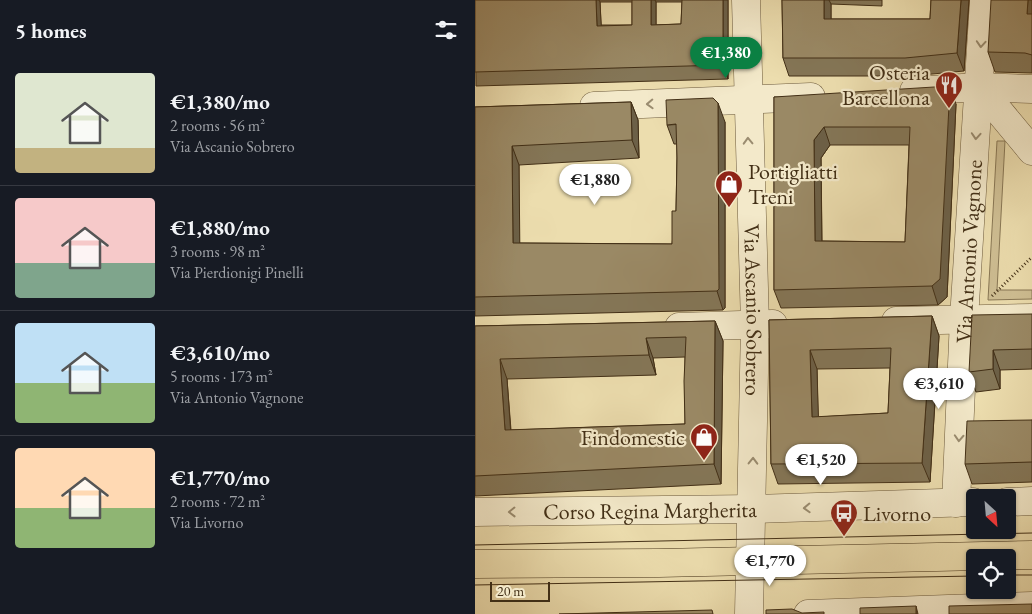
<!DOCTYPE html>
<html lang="en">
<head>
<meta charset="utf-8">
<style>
  :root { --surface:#171b24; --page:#20242c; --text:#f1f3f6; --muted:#9ea1a6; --line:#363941; --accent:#0b8043 }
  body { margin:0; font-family:"EB Garamond",serif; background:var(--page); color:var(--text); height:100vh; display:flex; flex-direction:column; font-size:19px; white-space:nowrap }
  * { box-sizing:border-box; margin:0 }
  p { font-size:16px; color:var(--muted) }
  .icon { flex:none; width:28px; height:28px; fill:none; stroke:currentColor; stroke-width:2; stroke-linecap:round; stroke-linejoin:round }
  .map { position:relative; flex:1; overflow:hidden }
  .panel { display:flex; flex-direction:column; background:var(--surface); width:475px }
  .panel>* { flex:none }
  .needle { width:32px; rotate:154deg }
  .controls { position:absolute; left:491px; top:489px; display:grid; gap:10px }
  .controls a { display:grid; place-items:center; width:50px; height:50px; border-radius:5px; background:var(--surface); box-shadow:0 1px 4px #0004; font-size:25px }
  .scale { position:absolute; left:15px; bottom:12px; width:60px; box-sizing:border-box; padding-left:5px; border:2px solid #422f16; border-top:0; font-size:14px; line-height:18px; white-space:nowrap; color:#422f16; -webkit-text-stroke:4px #f3e9ca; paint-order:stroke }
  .price { position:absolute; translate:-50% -42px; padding:0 11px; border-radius:18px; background:#fff; color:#222; font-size:16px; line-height:32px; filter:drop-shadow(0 1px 2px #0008) }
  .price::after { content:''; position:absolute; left:50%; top:30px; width:15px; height:11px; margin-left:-8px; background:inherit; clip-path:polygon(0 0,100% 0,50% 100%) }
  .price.current { background:var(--accent); color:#fff }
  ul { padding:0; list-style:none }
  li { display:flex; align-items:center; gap:15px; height:125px; padding:0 15px }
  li+li { border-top:1px solid var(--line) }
  li span { display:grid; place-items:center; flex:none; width:140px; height:100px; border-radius:5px; color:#555 }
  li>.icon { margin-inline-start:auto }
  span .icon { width:60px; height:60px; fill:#fffc; stroke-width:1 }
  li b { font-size:21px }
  h2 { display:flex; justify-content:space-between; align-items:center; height:60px; padding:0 15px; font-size:21px }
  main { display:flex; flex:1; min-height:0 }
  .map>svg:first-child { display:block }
  .green { fill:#cfbf94; stroke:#875 }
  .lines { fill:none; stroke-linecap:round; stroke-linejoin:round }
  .minor-casing { stroke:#6c5a3c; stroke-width:29 }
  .major-casing { stroke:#422f16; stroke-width:29 }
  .path { stroke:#422f16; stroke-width:3; stroke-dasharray:1 2.5; stroke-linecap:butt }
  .minor { stroke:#f3e9ca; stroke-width:28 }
  .major { stroke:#ecddae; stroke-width:28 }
  .tram { stroke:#422f16; stroke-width:1 }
  .wall { fill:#847657; stroke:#422f16; fill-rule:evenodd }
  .shaded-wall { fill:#6c6047; stroke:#422f16 }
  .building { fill:#9a8965; stroke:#422f16; fill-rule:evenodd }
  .oneway { stroke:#9a8c70 }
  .labels { text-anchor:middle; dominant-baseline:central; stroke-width:4.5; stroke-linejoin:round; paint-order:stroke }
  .poi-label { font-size:22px; fill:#422f16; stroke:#f3e9ca; text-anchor:end }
  .street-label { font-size:22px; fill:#422f16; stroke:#f3e9ca }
</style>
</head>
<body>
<main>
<section class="panel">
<h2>5 homes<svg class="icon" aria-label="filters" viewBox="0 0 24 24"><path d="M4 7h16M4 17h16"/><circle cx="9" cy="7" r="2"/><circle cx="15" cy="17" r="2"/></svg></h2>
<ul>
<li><span style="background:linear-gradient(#dfe7d0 75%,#c2b280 0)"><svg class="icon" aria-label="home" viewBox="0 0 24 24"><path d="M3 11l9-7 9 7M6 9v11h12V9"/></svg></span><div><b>€1,380/mo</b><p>2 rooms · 56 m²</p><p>Via Ascanio Sobrero</p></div></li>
<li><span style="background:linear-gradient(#f6c9c9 65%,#7fa58c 0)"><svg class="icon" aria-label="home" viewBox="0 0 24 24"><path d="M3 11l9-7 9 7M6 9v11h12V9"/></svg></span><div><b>€1,880/mo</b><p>3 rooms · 98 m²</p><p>Via Pierdionigi Pinelli</p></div></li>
<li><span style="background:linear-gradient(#bfe0f5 60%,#8fb573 0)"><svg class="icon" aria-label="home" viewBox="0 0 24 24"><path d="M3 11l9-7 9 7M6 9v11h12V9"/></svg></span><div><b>€3,610/mo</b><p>5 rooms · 173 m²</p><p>Via Antonio Vagnone</p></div></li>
<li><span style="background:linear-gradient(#ffd9b3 60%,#8fb573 0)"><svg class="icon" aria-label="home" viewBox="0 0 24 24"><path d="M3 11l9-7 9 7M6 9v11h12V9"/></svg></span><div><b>€1,770/mo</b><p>2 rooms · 72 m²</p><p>Via Livorno</p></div></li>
</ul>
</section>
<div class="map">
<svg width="557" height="614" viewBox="0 0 557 614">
  <rect width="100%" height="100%" fill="#ecddae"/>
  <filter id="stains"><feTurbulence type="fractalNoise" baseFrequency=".004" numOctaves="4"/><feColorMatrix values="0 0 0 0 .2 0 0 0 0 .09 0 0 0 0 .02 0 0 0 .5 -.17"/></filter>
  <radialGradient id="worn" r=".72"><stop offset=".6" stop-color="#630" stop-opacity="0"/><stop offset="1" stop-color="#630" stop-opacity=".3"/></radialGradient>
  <!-- green -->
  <polygon class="green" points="522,141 530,141 522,290 557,290 557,299 513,300"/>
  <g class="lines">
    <!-- minor casing -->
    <g class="minor-casing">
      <g id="minor">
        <path id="s1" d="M271,0L280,325L274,614"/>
        <polyline points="504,87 557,151"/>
        <polyline points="439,91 504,87 557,89"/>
        <polyline points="119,106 336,97"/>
        <polyline points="421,321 557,318"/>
        <polyline points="204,327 298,324"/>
        <polyline points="532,502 557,501"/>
        <path id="s2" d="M481,503L489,319L509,0"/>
        <path id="s3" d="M0,512L278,509L498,502"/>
        <polyline points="333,614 557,606"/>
      </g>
    </g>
    <!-- major casing -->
    <g class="major-casing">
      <polyline id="major" points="0,564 184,563 557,555"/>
    </g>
    <!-- path -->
    <polyline class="path" points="517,296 557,257"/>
    <!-- minor -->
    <use href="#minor" class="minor"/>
    <!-- major -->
    <use href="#major" class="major"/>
    <!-- tram -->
    <g class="tram">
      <polyline points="0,545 557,533"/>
      <polyline points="532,575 557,575"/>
      <polyline points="0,585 500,576"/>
    </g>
  </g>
  <!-- wall -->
  <g class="wall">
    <path d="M0,0H253V79L1,86ZM125,2H157V25H126ZM181,2H207L206,24L181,25Z"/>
    <polygon points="307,0 407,0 407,6 356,4 356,19 455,19 456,0 494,0 489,71 436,76 314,76 308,58"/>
    <polygon points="557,0 557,73 520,72 513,52"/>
    <path d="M299,97L481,104L472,297L463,305L306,308L299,290ZM355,145H434L430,242L347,241L346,158Z"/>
    <polygon points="156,102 163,120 164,158 44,165 44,243 197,244 201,211 202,158 202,144 199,144 192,125 250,122 250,308 248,310 0,316 0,107"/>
    <polygon points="557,314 557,369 525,370 525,389 501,392 494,372"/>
    <path d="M457,316L464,336L455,482L303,484L296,464L294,320ZM415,368L413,413L343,417L342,369Z"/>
    <path d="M240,321L248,341L246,484L0,496V326ZM210,357V424L36,430L32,379L181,375L178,358Z"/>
    <polygon points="557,420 557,482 497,484 490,464"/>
  </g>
  <!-- shaded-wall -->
  <g class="shaded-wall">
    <polygon points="121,0 124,0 125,2 127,40 122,26"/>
    <polygon points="176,0 180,0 181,2 181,39 176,25"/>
    <polygon points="248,0 253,0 253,79 248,65"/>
    <polygon points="349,0 354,0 356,4 356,37 349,19"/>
    <polygon points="486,0 494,0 489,71 482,53"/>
    <polygon points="553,0 557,0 557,29 552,14"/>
    <polygon points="475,86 481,104 472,297 463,305 457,286"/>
    <polygon points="156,102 163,120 164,158 157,140"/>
    <polygon points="243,103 250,122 250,308 248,310 242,291"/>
    <polygon points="349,127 355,145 346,158 347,259 340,241 339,140"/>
    <polygon points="37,146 44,165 45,262 38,243"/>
    <polygon points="457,316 464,336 455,482 447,463"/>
    <polygon points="240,321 248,341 246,484 239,464"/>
    <polygon points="171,338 178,358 181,375 174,355"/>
    <polygon points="335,350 342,369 344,437 337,417"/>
    <polygon points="518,350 525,370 525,389 518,369"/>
    <polygon points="25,359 32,379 37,450 30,430"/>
    <polygon points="441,606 443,614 441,614"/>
  </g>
  <!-- building -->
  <g class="building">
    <polygon points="0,0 121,0 122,26 157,25 157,0 176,0 176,25 206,24 207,0 248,0 248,65 0,72"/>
    <polygon points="307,0 349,0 349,19 455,19 456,0 486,0 482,53 430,58 308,58"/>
    <polygon points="516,0 553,0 552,14 557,14 557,55 550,53 513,52"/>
    <path d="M475,86L465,279L457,286L299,290V97ZM349,127H435L430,242L340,241L339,140Z"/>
    <polygon points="238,98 243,103 244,289 242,291 0,297 0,107 156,102 157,140 37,146 38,243 197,244 197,211 201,211 202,158 201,124 192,125 191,100"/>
    <polygon points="557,314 557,349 518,350 518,369 494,372 497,315"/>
    <path d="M457,316L447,463L296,464L294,320ZM416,348L413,413L337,417L335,350Z"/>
    <path d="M240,321L239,464L0,476V326ZM211,337L209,381L210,424L30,430L25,359L174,355L171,338Z"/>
    <polygon points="557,420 557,462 490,464 492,421"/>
    <polygon points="557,604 557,614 474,614 474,606"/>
    <polygon points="441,606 441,614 385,614 385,608"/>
    <polygon points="317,609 327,613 349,612 349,614 291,614 291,610"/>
    <polygon points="237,610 238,614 84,614"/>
  </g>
  <!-- one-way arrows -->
  <defs><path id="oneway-chevron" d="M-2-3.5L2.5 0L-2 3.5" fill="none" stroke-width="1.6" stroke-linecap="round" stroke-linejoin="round" transform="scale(1.25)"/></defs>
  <g class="oneway">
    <use href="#oneway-chevron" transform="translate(506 44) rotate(94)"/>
    <use href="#oneway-chevron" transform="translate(175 104) rotate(178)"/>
    <use href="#oneway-chevron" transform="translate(501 136) rotate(94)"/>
    <use href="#oneway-chevron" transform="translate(273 141) rotate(-92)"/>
    <use href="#oneway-chevron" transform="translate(484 438) rotate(93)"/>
    <use href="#oneway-chevron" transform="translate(278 461) rotate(-89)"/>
    <use href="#oneway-chevron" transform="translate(332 508) rotate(178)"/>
    <use href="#oneway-chevron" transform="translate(37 512) rotate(179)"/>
  </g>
  <!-- icons -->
  <defs>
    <g id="restaurant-pin" transform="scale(1.4375)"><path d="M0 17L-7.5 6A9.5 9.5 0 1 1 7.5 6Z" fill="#8f2418" stroke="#f3e9ca"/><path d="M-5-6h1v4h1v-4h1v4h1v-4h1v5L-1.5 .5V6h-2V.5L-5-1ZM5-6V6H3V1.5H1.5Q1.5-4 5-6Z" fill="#fff"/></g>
    <g id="shop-pin" transform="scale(1.4375)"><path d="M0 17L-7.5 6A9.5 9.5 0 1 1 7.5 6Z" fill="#8f2418" stroke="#f3e9ca"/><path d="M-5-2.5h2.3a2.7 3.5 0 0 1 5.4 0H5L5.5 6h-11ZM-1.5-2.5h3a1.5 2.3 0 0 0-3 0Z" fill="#fff"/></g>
    <g id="bus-pin" transform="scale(1.4375)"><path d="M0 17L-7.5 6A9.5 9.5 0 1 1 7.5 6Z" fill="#8f2418" stroke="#f3e9ca"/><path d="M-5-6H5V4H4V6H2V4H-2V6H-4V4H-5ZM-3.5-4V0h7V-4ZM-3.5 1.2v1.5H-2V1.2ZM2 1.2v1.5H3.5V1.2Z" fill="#fff"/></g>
  </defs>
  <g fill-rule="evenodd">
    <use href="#restaurant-pin" x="474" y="85"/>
    <use href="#shop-pin" x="254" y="184"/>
    <use href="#shop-pin" x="229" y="437"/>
    <use href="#bus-pin" x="369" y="513"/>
  </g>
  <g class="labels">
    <!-- poi labels -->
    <g class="poi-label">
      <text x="455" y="72">Osteria<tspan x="455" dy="25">Barcellona</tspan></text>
      <text x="273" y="171" text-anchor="start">Portigliatti<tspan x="273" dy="25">Treni</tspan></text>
      <text x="210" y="437">Findomestic</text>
      <text x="388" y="513" text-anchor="start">Livorno</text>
    </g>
    <!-- street labels -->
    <g class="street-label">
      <text stroke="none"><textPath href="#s2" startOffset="252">Via Antonio Vagnone</textPath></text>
      <text stroke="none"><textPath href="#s1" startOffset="310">Via Ascanio Sobrero</textPath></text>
      <text stroke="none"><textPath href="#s3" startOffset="175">Corso Regina Margherita</textPath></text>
    </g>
  </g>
  <rect width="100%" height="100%" filter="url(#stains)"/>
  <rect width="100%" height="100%" fill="url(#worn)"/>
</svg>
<div class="controls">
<a><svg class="needle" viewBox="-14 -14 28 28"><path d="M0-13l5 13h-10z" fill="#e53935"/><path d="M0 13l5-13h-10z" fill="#9ea1a6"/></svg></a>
<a><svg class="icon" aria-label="locate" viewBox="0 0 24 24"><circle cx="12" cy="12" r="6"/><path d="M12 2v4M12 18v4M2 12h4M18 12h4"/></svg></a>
</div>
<div class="scale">20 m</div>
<b class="price current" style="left:251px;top:79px">€1,380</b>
<b class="price" style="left:120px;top:206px">€1,880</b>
<b class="price" style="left:464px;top:410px">€3,610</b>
<b class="price" style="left:346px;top:486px">€1,520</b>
<b class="price" style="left:295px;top:587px">€1,770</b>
</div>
</main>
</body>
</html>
